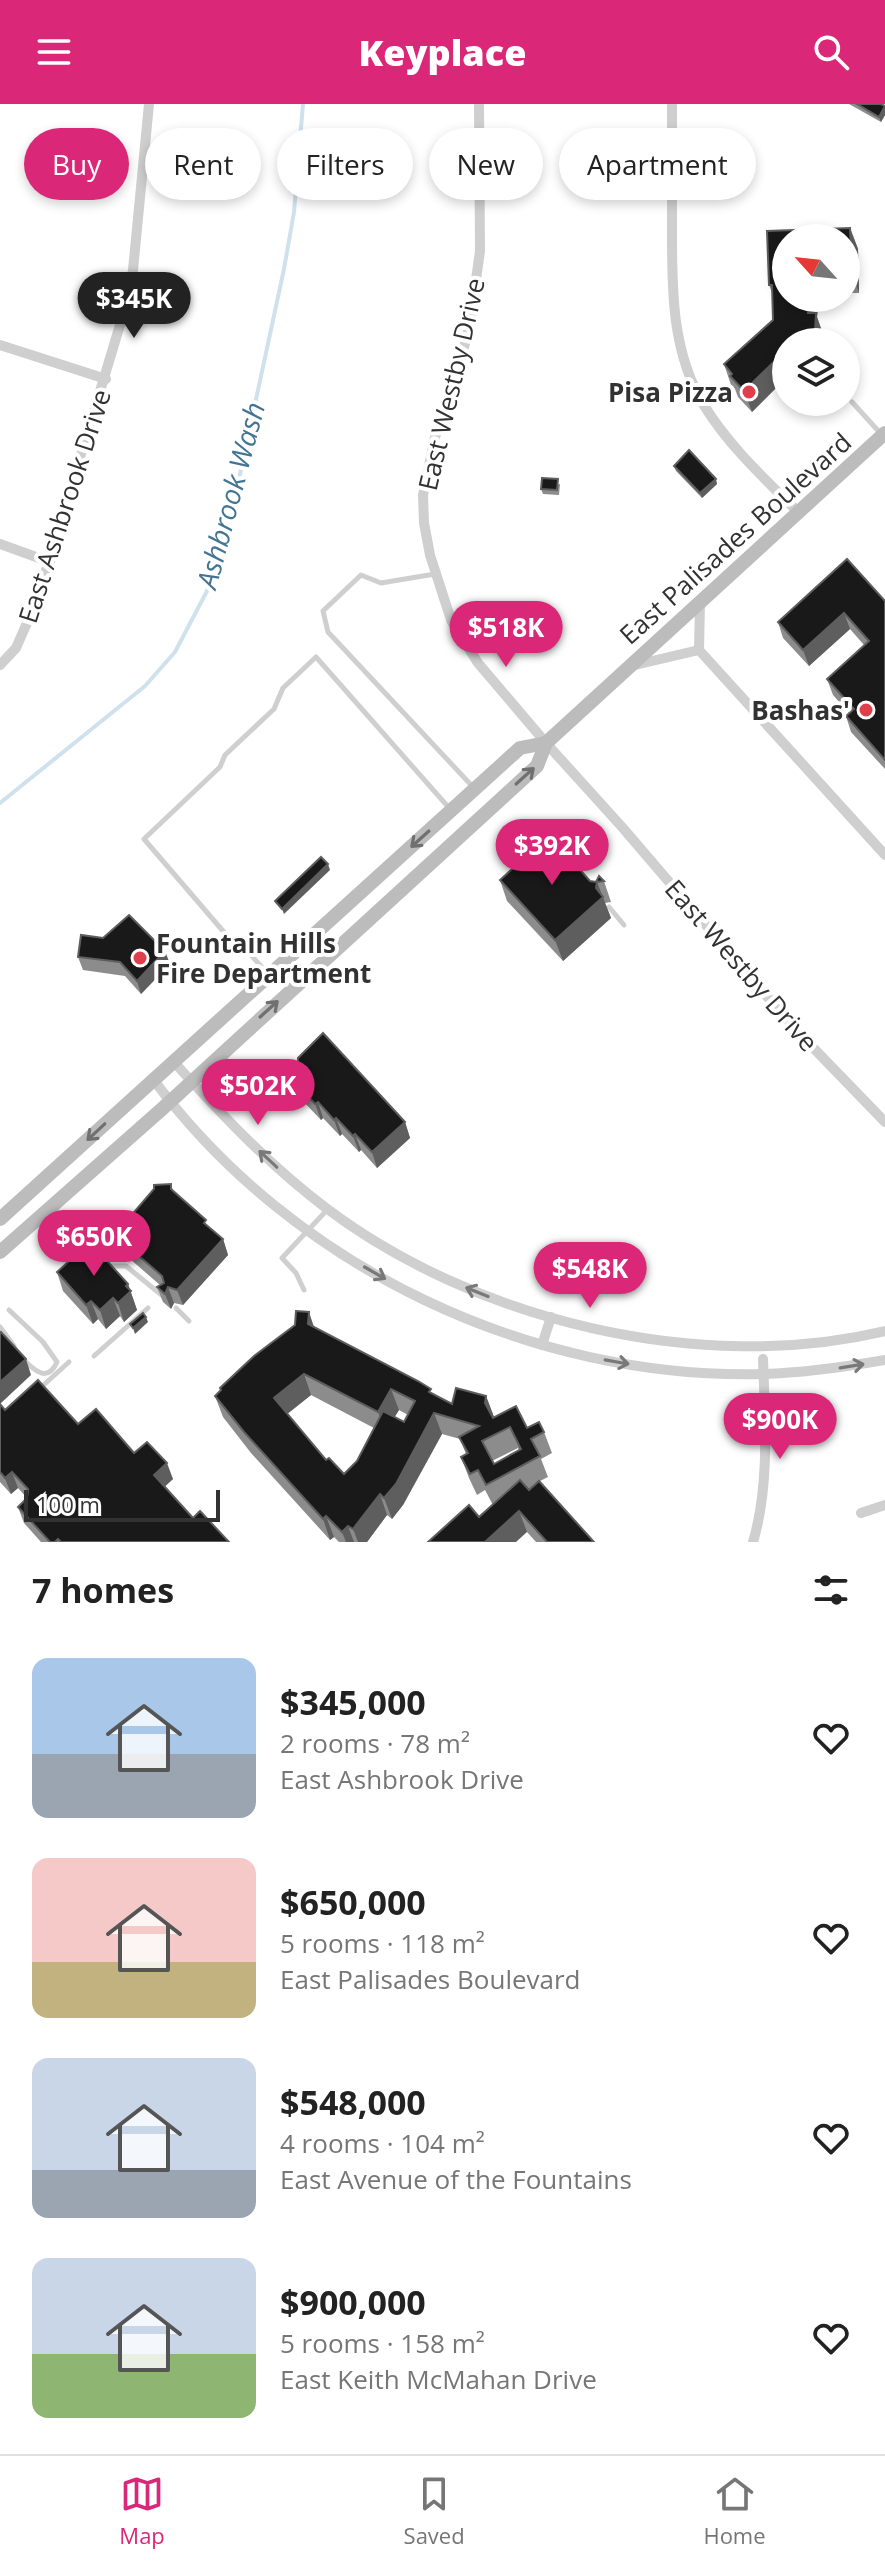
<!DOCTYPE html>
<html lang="en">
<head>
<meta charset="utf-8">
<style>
  :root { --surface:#fff; --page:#f6f6f6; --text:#222; --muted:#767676; --line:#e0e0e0; --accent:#db2777 }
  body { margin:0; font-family:"Open Sans",sans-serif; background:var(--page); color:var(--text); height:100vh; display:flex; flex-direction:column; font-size:30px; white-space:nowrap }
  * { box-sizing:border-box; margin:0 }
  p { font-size:26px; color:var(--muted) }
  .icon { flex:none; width:44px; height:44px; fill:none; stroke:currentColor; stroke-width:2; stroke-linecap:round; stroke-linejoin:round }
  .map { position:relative; height:1438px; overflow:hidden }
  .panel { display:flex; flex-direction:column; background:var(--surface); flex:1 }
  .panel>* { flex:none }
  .hud { position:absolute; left:24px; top:24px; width:838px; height:72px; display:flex; gap:16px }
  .needle { width:52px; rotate:297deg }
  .fabs { position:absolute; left:772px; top:120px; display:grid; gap:16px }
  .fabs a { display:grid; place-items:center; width:88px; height:88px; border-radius:50%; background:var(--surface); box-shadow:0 4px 12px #0003; font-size:40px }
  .scale { position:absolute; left:24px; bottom:20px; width:196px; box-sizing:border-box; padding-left:8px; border:4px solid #323232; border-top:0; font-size:22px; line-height:28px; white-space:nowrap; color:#323232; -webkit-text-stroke:6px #fff; paint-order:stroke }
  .price { position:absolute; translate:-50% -68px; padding:0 18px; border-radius:28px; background:var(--accent); color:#fff; font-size:26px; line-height:52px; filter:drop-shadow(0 2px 4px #0008) }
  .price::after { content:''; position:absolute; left:50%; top:48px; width:24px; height:18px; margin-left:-12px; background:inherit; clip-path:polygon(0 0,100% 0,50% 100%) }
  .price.on { background:#222; color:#fff }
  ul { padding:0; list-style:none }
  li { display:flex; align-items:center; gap:24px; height:200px; padding:0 32px }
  li span { display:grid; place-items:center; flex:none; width:224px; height:160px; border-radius:16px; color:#555 }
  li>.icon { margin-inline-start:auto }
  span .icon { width:96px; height:96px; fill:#fffc; stroke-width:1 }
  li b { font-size:34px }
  h2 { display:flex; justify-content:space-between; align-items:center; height:96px; padding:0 32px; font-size:34px }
  .tag { padding:0 28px; border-radius:36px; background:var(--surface); box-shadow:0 4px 12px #0003; font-size:28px; line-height:72px }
  .tag.on { background:var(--accent); color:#fff }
  header { display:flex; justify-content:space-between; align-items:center; height:104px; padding:0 32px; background:var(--accent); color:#fff; font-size:36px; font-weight:800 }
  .menu { display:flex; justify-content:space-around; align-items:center; height:112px; border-top:2px solid var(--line); background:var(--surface); font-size:22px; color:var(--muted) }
  .menu a { display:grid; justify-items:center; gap:4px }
  .menu .on { color:var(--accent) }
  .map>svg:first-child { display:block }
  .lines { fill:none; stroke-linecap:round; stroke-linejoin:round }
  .stream { stroke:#cfe1ed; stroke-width:4 }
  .lane { stroke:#cfcfcf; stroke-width:5 }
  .street { stroke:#cfcfcf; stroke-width:10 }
  .secondary { stroke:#bcbcbc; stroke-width:14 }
  .wall { fill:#8c8c8c; fill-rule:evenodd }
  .shaded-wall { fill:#5e5e5e }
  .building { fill:#191919; stroke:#5e5e5e; stroke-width:2; fill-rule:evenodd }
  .oneway { stroke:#707070 }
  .oneway2 { stroke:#797979 }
  .poi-dot { fill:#e03e4a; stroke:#fff; stroke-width:3 }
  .labels { text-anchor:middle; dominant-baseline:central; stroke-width:8; stroke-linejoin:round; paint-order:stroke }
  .street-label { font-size:26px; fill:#323232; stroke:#fff }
  .poi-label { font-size:26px; font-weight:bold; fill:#323232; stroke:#fff; text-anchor:end }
  .water-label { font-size:28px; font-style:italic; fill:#427493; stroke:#fff }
</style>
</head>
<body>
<header><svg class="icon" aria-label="menu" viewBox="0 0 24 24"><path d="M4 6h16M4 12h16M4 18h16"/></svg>Keyplace<svg class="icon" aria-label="search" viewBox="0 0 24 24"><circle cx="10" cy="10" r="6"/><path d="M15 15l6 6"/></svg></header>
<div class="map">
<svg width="885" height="1438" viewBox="0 0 885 1438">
  <rect width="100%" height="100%" fill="#fff"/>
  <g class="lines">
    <!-- stream -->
    <polyline class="stream" points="0,699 145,582 175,548 207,487 234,398 284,165 294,108 303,0"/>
    <!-- lane -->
    <g class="lane">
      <polyline points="852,298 882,331"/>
      <polyline points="435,470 381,479 361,471 323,507 328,528 473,683"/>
      <polyline points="609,803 624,821"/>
      <polyline points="269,871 250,850 241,848 144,735 220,663 225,651 274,605 283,584 316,553 450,705"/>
      <polyline points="111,1162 126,1162 164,1193"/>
      <polyline points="304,1186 296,1169 282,1154 327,1106"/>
      <polyline points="176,1204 189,1217"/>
      <path d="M9,1206L43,1238L57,1258C48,1278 36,1268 25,1257"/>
      <polyline points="0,1223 14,1242"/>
      <polyline points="94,1252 148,1204"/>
      <polyline points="38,1286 69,1258"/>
    </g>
    <!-- street -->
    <g class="street">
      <polyline points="479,0 480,147 470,219 459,264 435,333 423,391 424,419 430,451 451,516 478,559 546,639 622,723 795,925 885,1018"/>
      <path d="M672,0C672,39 672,78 672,117C672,180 670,247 705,303C730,343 765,375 798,408"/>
      <polyline points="0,241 106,275"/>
      <polyline points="0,440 50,458"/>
      <polyline points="700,498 699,546 885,751"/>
      <polyline points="0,561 16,544 37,496 126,201 133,166 149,0"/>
      <polyline points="635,561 699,546"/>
      <path d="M173,957C221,1010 269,1061 326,1104C476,1217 701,1271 885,1227"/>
      <path d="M153,975C293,1164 531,1276 764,1270C805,1269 845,1263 885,1256"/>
      <polyline points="542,1241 551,1213"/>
      <polyline points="861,1409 885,1401"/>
      <path d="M753,1438C770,1381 765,1315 763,1255"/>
    </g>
    <!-- secondary -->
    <g class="secondary">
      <polyline points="0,1115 520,644 546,639"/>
      <polyline points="0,1148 162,1005 537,662 546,639 885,329"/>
    </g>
  </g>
  <!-- wall -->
  <g class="wall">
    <polygon points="849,0 881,0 885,2 885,11 881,18"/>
    <polygon points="850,124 858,145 859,189 846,189 846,134 786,134 786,194 819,194 817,213 823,230 823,238 786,238 786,274 752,308 738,293 735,285 731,281 724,260 773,216 773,191 769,181 767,127"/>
    <polygon points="674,362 717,380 702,394 676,367"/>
    <polygon points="560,380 559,391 543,390 541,385"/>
    <polygon points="885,497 885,665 851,628 846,612 849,609 833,591 827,575 864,541 850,525 809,562 783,534 778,518"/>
    <polygon points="530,741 590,777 604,777 611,798 605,799 611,814 563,857 507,797 500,776 532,746"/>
    <polygon points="78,853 170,860 141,890 125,872 83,866"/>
    <polygon points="297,980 405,1018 410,1034 377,1064 361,1046 359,1048 342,1030 340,1032 323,1014 321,1016 302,996"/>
    <polygon points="171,1080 173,1087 209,1123 223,1135 228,1151 183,1201 174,1199 171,1205 163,1198 157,1183 160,1181 122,1148 117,1133 124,1124 123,1121"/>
    <polygon points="57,1168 128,1180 137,1206 124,1218 120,1212 106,1225 98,1215 93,1220 63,1187"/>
    <path d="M314,1223L452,1300L486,1292L494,1313L544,1328L552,1349L541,1355L548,1373L540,1377L594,1438H536L527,1428L479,1413L493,1401L485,1386L477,1391L469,1374L461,1353L466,1350L460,1335L442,1330L403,1401L392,1415L387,1411L367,1438H339L334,1433L330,1436L251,1349L223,1313L215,1292L221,1287L220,1284ZM311,1291L374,1324L357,1357L344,1370L326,1356L287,1310ZM399,1306L408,1311L404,1318L394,1313ZM518,1344L519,1347L494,1360L492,1357Z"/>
    <polygon points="0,1300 5,1306 78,1320 134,1349 173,1375 165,1382 193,1414 229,1438 41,1438 24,1419 18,1403 27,1394 18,1384 11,1390 0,1378"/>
  </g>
  <!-- shaded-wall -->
  <g class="shaded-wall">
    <polygon points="885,2 885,11 881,18 879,13"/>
    <polygon points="850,124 858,145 859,189 852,168"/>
    <polygon points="809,194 819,194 817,213 823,230 823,238 805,238"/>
    <polygon points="786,246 786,274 752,308 744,287"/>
    <polygon points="716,375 717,380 702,394 700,389"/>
    <polygon points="844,509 850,525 809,562 803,546"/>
    <polygon points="328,760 330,766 284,810 282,805"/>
    <polygon points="597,778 611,814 563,857 555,836 596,784"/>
    <polygon points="165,847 170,860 141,890 137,877"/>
    <polygon points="318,998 323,1014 321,1016 315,1000"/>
    <polygon points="336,1014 342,1030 340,1032 334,1016"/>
    <polygon points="405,1018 410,1034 377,1064 372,1048"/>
    <polygon points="355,1030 361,1046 359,1048 353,1032"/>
    <polygon points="223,1135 228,1151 183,1201 177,1186"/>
    <polygon points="128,1180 137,1206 124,1218 118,1199"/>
    <polygon points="168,1183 174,1199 171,1205 165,1190"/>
    <polygon points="113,1194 120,1212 106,1225 100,1206"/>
    <polygon points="91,1197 98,1215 93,1220 86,1201"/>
    <polygon points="309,1208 316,1229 308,1220"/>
    <polygon points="146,1213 148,1218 135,1230 133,1224"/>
    <polygon points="26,1255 31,1271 0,1300 0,1278"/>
    <polygon points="304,1270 311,1291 281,1315 274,1294"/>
    <polygon points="391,1285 399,1306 385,1329 378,1308"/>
    <polygon points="486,1292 494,1313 492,1320 485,1299"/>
    <polygon points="434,1309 442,1330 403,1401 392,1415 384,1394"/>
    <polygon points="167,1359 173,1375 160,1387 154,1371"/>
    <polygon points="12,1368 18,1384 11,1390 5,1374"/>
    <polygon points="380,1390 387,1411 367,1438 358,1438 353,1425"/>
    <polygon points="519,1407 527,1428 516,1438 485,1438"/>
    <polygon points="326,1412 334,1433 330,1436 323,1415"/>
    <polygon points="348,1422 354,1438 346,1438 342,1428"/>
  </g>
  <!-- building -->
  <g class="building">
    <polygon points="857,0 881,0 885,2 879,13"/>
    <polygon points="850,124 852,168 846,168 846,134 786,134 786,194 809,194 808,209 816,209 815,228 805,238 796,237 786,238 786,246 744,287 730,272 732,270 724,260 773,216 772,181 769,181 767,127"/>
    <polygon points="689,346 716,375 700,389 674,362"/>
    <polygon points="542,374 558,375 557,386 541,385"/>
    <polygon points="847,455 885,497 885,656 846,612 854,605 827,575 869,537 844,509 803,546 778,518"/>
    <polygon points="545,727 590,777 596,778 599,772 604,777 597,778 596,784 603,793 555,836 500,776 534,745 530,741"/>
    <polygon points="321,753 328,760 282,805 275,797"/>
    <polygon points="129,811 165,847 137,877 120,858 78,853 81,831 103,834"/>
    <polygon points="323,929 405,1018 372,1048 355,1030 353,1032 336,1014 334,1016 318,998 315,1000 297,980 298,954"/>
    <polygon points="171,1080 171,1085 206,1116 204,1119 223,1135 177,1186 168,1183 165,1190 157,1183 164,1179 162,1172 117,1133 125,1123 123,1121 154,1085 154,1081"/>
    <polygon points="90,1138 128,1180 126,1182 131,1187 118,1199 113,1194 100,1206 91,1197 86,1201 57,1168"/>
    <path d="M296,1207L309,1208L308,1220L418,1277L431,1285L429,1288L452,1300L456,1284L486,1292L485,1299L493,1314L516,1302L527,1324L539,1318L544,1328L531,1335L540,1352L486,1381L478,1366L470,1370L461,1353L468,1349L459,1333L479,1322L434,1309L396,1380L384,1394L380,1390L353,1425L348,1422L342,1428L326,1412L323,1415L244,1328L215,1292L221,1286L220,1284L254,1252L295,1221ZM304,1270L378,1308L391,1285L415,1297L404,1318L383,1307L357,1357L344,1370L329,1354L326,1356L274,1294ZM510,1323L521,1345L494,1360L482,1337Z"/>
    <polygon points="143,1209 146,1213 133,1224 130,1220"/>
    <polygon points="1,1228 26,1255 0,1278 0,1229"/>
    <polygon points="38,1276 78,1320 96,1305 134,1349 147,1338 167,1359 154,1371 193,1414 200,1407 229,1438 61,1438 58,1435 55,1438 50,1438 18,1403 27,1394 28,1385 12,1368 5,1374 0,1368 0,1300 5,1306"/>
    <polygon points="520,1376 529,1386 539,1377 594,1438 547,1438 519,1407 485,1438 428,1438 469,1401 479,1413"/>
  </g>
  <!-- one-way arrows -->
  <defs><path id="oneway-shaft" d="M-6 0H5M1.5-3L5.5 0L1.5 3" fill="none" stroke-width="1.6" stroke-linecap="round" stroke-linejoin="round" transform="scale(2)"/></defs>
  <g class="oneway">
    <use href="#oneway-shaft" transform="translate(525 672) rotate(-42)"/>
    <use href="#oneway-shaft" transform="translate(420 735) rotate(138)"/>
    <use href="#oneway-shaft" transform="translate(269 905) rotate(-42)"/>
    <use href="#oneway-shaft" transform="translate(96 1028) rotate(137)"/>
  </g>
  <g class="oneway2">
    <use href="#oneway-shaft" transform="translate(268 1055) rotate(-137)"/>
    <use href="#oneway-shaft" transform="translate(375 1169) rotate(30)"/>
    <use href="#oneway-shaft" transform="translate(477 1188) rotate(-158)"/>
    <use href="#oneway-shaft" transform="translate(617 1258) rotate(10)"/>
    <use href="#oneway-shaft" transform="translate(852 1262) rotate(-9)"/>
  </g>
  <!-- markers -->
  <g class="poi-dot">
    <circle cx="749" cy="288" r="8"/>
    <circle cx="866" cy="606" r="8"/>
    <circle cx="140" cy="854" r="8"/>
  </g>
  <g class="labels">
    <!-- street labels -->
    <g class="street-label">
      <text transform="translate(451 280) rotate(-77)">East Westby Drive</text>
      <text transform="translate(64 402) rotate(-72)">East Ashbrook Drive</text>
      <text transform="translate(735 434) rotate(-42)">East Palisades Boulevard</text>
      <text transform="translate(742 861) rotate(49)">East Westby Drive</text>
    </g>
    <!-- poi labels -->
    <g class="poi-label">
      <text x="733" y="288">Pisa Pizza</text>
      <text x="850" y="606">Bashas'</text>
      <text x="156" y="839" text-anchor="start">Fountain Hills<tspan x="156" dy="30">Fire Department</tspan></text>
    </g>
    <!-- water labels -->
    <g class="water-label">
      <text transform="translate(230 391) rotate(-75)">Ashbrook Wash</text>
    </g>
  </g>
</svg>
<div class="fabs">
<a><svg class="needle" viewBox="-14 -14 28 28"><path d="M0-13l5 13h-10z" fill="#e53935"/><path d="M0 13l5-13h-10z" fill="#767676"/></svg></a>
<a><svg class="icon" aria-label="layers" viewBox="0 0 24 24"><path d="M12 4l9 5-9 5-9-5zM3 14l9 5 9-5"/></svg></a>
</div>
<div class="scale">100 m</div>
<b class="price on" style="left:134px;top:236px">$345K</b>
<b class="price" style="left:506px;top:565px">$518K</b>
<b class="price" style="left:552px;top:783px">$392K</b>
<b class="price" style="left:258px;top:1023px">$502K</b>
<b class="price" style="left:94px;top:1174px">$650K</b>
<b class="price" style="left:590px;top:1206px">$548K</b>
<b class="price" style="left:780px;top:1357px">$900K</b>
<div class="hud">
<a class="tag on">Buy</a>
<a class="tag">Rent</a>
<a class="tag">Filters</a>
<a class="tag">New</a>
<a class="tag">Apartment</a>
</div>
</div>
<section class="panel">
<h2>7 homes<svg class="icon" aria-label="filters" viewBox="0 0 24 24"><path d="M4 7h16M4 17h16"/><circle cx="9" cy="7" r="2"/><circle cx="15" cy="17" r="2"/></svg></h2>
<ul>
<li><span style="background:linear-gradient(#a9c7e8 60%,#9aa5b1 0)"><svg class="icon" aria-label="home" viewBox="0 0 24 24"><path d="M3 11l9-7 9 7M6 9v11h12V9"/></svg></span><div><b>$345,000</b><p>2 rooms · 78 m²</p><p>East Ashbrook Drive</p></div><svg class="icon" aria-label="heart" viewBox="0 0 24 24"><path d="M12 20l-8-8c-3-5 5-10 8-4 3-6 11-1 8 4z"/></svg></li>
<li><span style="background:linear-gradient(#f6c9c9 65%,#c2b280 0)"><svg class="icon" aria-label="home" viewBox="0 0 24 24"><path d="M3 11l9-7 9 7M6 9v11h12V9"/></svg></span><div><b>$650,000</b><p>5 rooms · 118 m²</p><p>East Palisades Boulevard</p></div><svg class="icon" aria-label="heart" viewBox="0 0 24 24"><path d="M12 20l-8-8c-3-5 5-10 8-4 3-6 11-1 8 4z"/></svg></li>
<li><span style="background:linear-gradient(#c9d6e8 70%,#9aa5b1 0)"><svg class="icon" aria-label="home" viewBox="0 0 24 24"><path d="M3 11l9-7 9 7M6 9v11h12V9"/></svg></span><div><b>$548,000</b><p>4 rooms · 104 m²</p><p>East Avenue of the Fountains</p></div><svg class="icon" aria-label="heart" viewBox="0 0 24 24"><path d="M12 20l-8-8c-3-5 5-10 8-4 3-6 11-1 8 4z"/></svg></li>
<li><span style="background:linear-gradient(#c9d6e8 60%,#8fb573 0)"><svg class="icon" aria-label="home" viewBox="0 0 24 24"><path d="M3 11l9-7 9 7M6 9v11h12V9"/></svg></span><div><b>$900,000</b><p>5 rooms · 158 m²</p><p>East Keith McMahan Drive</p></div><svg class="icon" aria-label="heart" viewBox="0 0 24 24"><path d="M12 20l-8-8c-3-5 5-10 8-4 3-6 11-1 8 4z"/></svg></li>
</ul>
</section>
<nav class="menu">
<a class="on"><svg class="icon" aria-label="map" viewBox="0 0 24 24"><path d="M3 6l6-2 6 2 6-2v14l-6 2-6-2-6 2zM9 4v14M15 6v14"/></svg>Map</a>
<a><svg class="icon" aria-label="saved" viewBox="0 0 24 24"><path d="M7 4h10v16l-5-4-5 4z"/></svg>Saved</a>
<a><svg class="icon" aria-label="home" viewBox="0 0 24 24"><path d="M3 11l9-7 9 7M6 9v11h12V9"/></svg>Home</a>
</nav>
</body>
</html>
